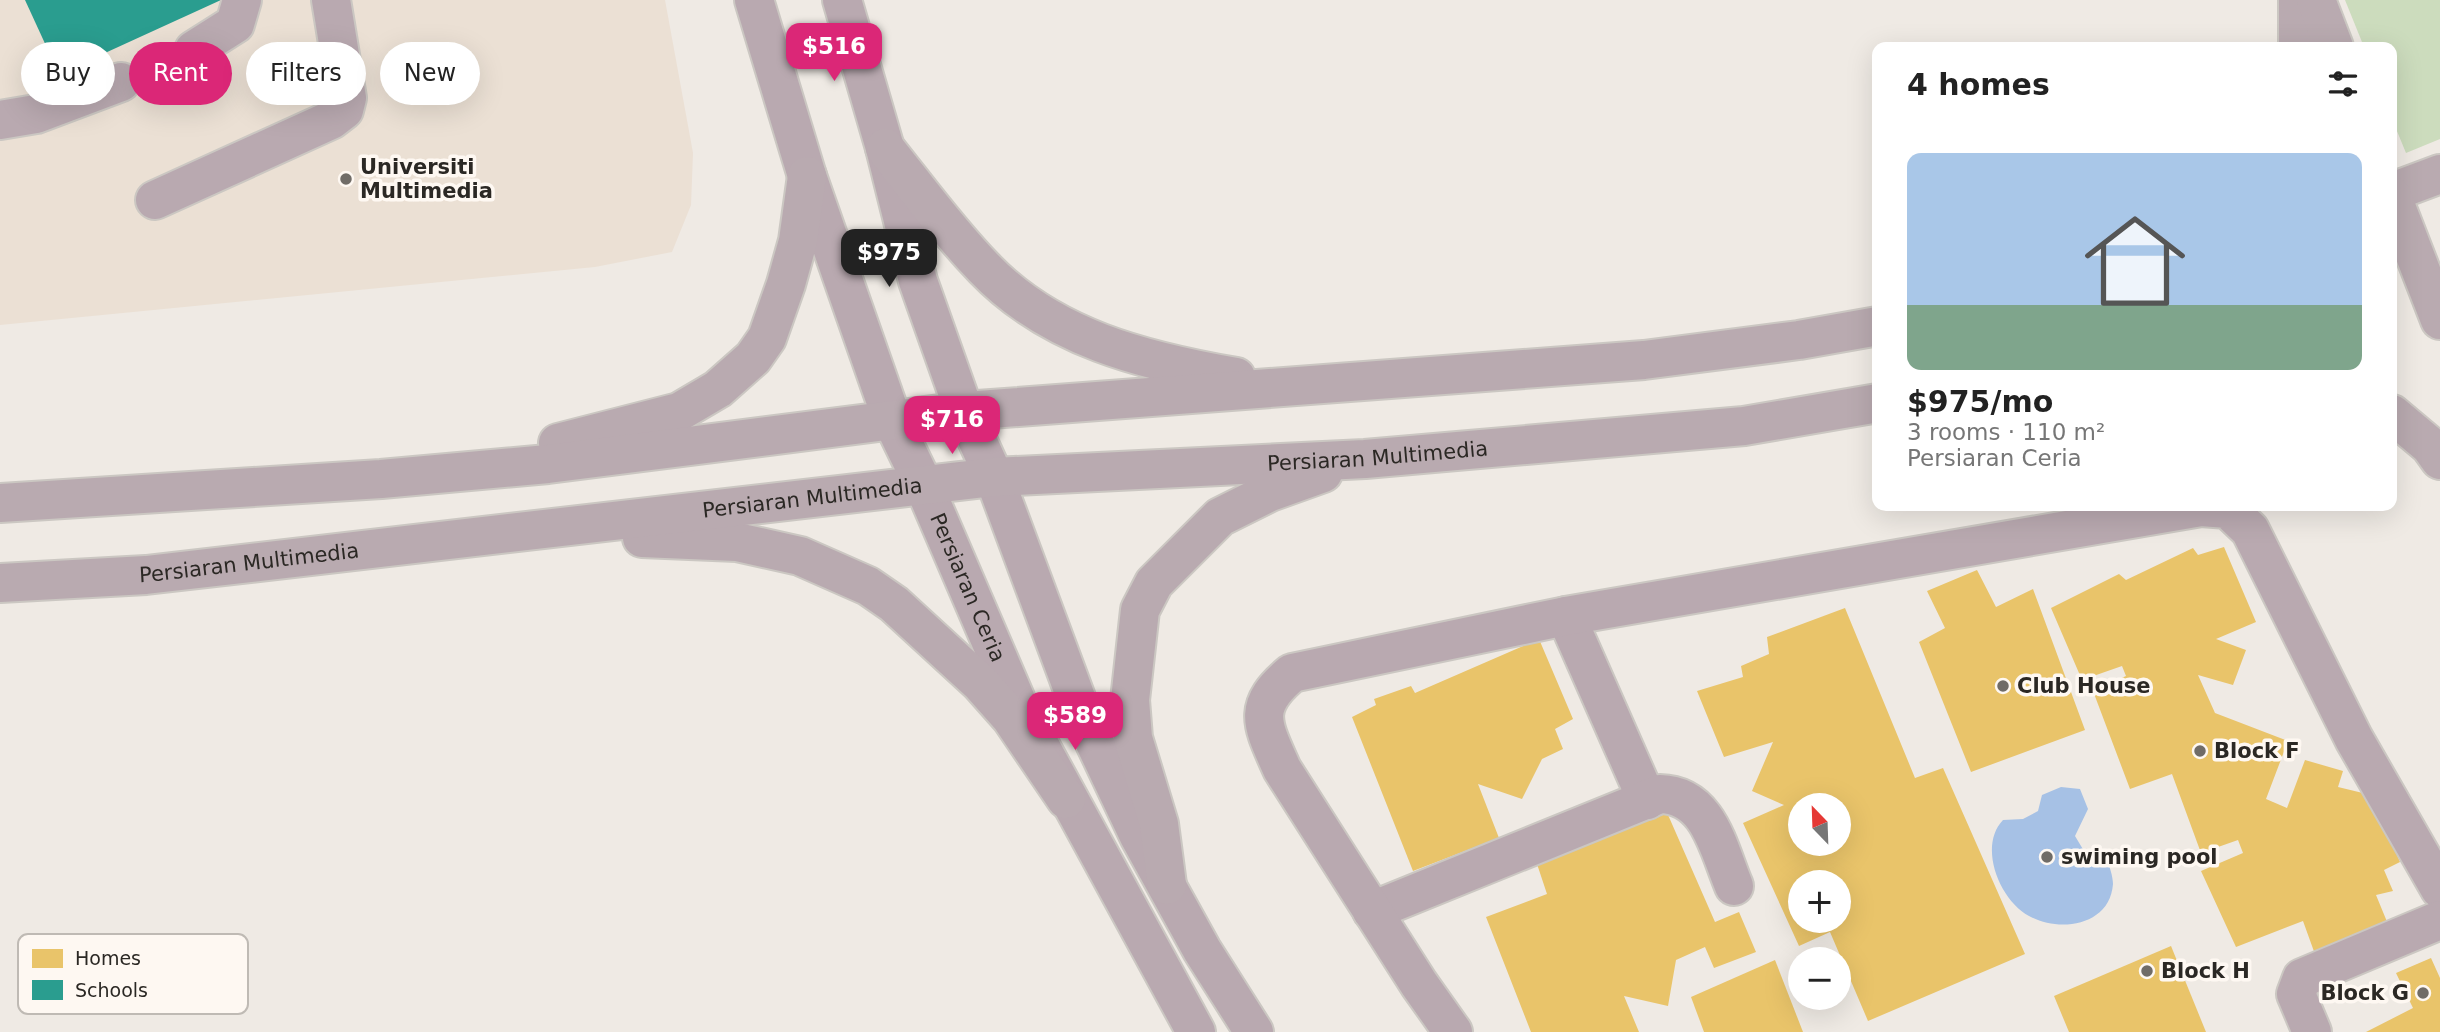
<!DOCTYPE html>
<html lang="en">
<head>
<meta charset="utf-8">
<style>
  :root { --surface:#fff; --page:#f6f6f6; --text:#222; --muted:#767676; --accent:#db2777 }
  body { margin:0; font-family:"DejaVu Sans",sans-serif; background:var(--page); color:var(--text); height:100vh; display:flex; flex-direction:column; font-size:26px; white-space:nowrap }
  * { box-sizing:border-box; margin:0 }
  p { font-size:23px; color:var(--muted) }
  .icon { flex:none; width:38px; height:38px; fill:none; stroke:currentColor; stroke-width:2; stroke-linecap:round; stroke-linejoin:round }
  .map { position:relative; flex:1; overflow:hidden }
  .panel { position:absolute; left:1872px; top:42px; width:525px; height:469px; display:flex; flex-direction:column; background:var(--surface); border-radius:14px; box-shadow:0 7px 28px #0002 }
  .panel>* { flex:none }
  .guide { position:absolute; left:21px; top:42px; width:665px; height:63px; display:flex; gap:14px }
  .needle { width:46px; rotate:337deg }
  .tools { position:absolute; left:1788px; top:793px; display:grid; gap:14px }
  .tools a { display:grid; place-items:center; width:63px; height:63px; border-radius:50%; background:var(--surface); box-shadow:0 7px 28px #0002; font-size:35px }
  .price { position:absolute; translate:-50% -60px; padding:0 16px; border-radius:14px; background:var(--accent); color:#fff; font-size:23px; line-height:46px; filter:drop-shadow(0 2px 4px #0008) }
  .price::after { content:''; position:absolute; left:50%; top:42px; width:21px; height:16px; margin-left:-10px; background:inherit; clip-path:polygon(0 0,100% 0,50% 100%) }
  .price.on { background:#222; color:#fff }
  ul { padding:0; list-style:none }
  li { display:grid; align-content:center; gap:14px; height:371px; padding:0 35px }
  li span { display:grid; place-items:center; height:217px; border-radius:14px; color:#555 }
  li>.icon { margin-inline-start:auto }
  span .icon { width:126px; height:126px; fill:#fffc; stroke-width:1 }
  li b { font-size:30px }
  h2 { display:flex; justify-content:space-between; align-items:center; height:84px; padding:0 35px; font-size:30px }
  .tag { padding:0 24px; border-radius:32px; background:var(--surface); box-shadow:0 7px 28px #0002; font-size:24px; line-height:63px }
  .tag.on { background:var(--accent); color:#fff }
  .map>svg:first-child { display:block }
  .built { fill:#ebe0d4 }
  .green { fill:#ccdcbd }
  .water { fill:#a6c1e5 }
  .homes { fill:#e9c46a; fill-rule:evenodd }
  .schools { fill:#2a9d8f }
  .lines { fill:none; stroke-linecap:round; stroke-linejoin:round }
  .minor-casing { stroke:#cbc7c2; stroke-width:42 }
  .major-casing { stroke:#cbc7c2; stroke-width:42 }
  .minor { stroke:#b9a9b0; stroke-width:38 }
  .major { stroke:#b9aab0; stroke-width:38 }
  .poi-dot { fill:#706c67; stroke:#fef8f2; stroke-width:2.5 }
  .labels { text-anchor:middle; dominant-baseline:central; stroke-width:7; stroke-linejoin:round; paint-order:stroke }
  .poi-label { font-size:21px; font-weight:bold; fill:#2b2824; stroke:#fef8f2; text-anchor:start }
  .street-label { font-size:21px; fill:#2b2824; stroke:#fef8f2 }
  .key { fill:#fef8f2; stroke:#bfbab4; stroke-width:2 }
  .key-label { font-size:19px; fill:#2b2824 }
</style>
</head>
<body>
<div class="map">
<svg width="2440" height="1032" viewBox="0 0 2440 1032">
  <rect width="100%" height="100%" fill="#efeae4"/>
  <!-- built -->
  <polygon class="built" points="0,0 665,0 693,153 691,205 672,252 595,267 0,325"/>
  <!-- green -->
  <polygon class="green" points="2345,0 2440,0 2440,139 2406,153 2392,119 2392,47 2364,47"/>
  <!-- water -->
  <path class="water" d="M2061,787L2080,789L2088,809L2075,836L2084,851L2107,858C2109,866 2113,876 2113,884C2110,926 2059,933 2029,916C1999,900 1978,846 2003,820L2023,819L2038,811L2042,795Z"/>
  <!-- homes -->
  <g class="homes">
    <polygon points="2224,547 2256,622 2216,639 2246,650 2233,685 2198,675 2215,713 2288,741 2266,799 2287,808 2305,760 2343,771 2338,787 2371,795 2400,862 2384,870 2393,891 2376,895 2390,929 2316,957 2303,921 2236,947 2201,871 2243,853 2238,840 2201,853 2172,774 2130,789 2093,691 2126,676 2122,666 2082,680 2051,608 2119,574 2126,580 2193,548 2198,555"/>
    <polygon points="1977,570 1996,607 2033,589 2085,730 1971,772 1919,642 1945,628 1927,591"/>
    <path d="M1845,608L1915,778L1943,768L2025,954L1868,1021L1830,932L1799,946L1743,823L1784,805L1752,791L1773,742L1724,757L1697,691L1743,677L1741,666L1769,654L1767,637ZM1801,805H1839V844H1801ZM1801,882H1839V920H1801Z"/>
    <polygon points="1539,639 1573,719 1555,729 1563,749 1542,759 1522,799 1478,784 1499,838 1413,871 1352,717 1376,705 1374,699 1411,686 1415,693"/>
    <polygon points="1665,808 1715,922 1739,912 1756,952 1714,968 1705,947 1676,960 1668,1006 1624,996 1639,1032 1531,1032 1486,917 1547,894 1536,861"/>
    <polygon points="2171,946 2206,1032 2069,1032 2054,996"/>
    <polygon points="2431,958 2440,978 2440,1032 2366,1032 2413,1008 2396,973"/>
    <polygon points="1775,960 1803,1032 1704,1032 1691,997"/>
  </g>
  <!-- schools -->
  <polygon class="schools" points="25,0 221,0 59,74"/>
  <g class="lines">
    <!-- minor casing -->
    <g class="minor-casing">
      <g id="minor">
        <path id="s1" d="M754,0L807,176L893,422L924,486L1019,707L1196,1032"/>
        <polyline points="842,0 885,148 918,281 964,411 994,477 1085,722 1139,836 1202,950 1254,1032"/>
        <polyline points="194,50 235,24 242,0"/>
        <polyline points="0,120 36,114 121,82"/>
        <polyline points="155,200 331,120 344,110 347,98 331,0"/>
        <polyline points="1566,616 1647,800"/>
        <path d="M1372,911L1660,794C1709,795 1718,848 1734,886"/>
        <path d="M1453,1032L1419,984L1282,769C1262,724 1251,707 1292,673L1566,616L2201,507L2228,509L2250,530L2354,739L2440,889"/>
        <polyline points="2312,1032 2296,994 2302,978 2440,920"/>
      </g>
    </g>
    <!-- major casing -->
    <g class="major-casing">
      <g id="major">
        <polyline points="2298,0 2298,47"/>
        <polyline points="2316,0 2334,47"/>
        <path d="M885,148C917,188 948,231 984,268C1051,338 1144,361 1236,377"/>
        <polyline points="2392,192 2440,174"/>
        <polyline points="2392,196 2440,320"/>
        <polyline points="2392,414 2430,446 2440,460"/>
        <polyline points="558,443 679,412 718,389 753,358 767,338 786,284 798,241 807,176"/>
        <polyline points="0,503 381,479 548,464 964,411 1644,360 1799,340 1878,326"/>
        <polyline points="642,538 737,542 800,556 868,586 894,604 980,683 1011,718 1066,799"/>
        <path id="s2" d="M0,583L146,575L994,477L1365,459L1744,426L1878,403"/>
        <polyline points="1167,885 1159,824 1133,738 1130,700 1140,610 1154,583 1220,517 1270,492 1323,473"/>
      </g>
    </g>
    <!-- minor -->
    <use href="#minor" class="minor"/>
    <!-- major -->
    <use href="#major" class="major"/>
  </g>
  <!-- markers -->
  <g class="poi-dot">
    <circle cx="346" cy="179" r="7"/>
    <circle cx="2003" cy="686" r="7"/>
    <circle cx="2200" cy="751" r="7"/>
    <circle cx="2047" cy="857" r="7"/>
    <circle cx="2147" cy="971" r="7"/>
    <circle cx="2423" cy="993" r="7"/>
  </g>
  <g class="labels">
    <!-- poi labels -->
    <g class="poi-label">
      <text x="360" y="167">Universiti<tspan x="360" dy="24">Multimedia</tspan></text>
      <text x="2017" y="686">Club House</text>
      <text x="2214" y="751">Block F</text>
      <text x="2061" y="857">swiming pool</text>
      <text x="2161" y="971">Block H</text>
      <text x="2409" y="993" text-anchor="end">Block G</text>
    </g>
    <!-- street labels -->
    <g class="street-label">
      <text stroke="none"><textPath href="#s2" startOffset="1384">Persiaran Multimedia</textPath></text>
      <text stroke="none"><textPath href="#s2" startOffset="817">Persiaran Multimedia</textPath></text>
      <text stroke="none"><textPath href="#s2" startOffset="250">Persiaran Multimedia</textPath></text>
      <text stroke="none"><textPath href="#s1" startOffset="626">Persiaran Ceria</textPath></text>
    </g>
  </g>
  <!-- legend -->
  <rect x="18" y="934" width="230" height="80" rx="10" class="key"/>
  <rect x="32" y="949" width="31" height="19" fill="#e9c46a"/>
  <rect x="32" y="980" width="31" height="20" fill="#2a9d8f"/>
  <g class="key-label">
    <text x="75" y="965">Homes</text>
    <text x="75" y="997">Schools</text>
  </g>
</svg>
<div class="tools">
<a><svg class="needle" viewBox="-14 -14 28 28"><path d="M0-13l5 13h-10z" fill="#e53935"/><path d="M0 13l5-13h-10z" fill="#767676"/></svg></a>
<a>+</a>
<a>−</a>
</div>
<b class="price" style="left:834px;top:83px">$516</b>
<b class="price on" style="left:889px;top:289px">$975</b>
<b class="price" style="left:952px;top:456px">$716</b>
<b class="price" style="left:1075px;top:752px">$589</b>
<div class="guide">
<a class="tag">Buy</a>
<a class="tag on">Rent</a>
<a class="tag">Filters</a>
<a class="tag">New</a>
</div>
<section class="panel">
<h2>4 homes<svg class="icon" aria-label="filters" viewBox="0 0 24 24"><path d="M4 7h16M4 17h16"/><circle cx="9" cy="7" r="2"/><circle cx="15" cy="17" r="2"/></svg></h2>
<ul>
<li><span style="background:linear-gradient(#a9c7e8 70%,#7fa58c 0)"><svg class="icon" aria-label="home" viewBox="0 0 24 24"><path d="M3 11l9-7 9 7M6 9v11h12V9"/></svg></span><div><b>$975/mo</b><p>3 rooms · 110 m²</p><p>Persiaran Ceria</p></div></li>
</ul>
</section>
</div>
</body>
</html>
